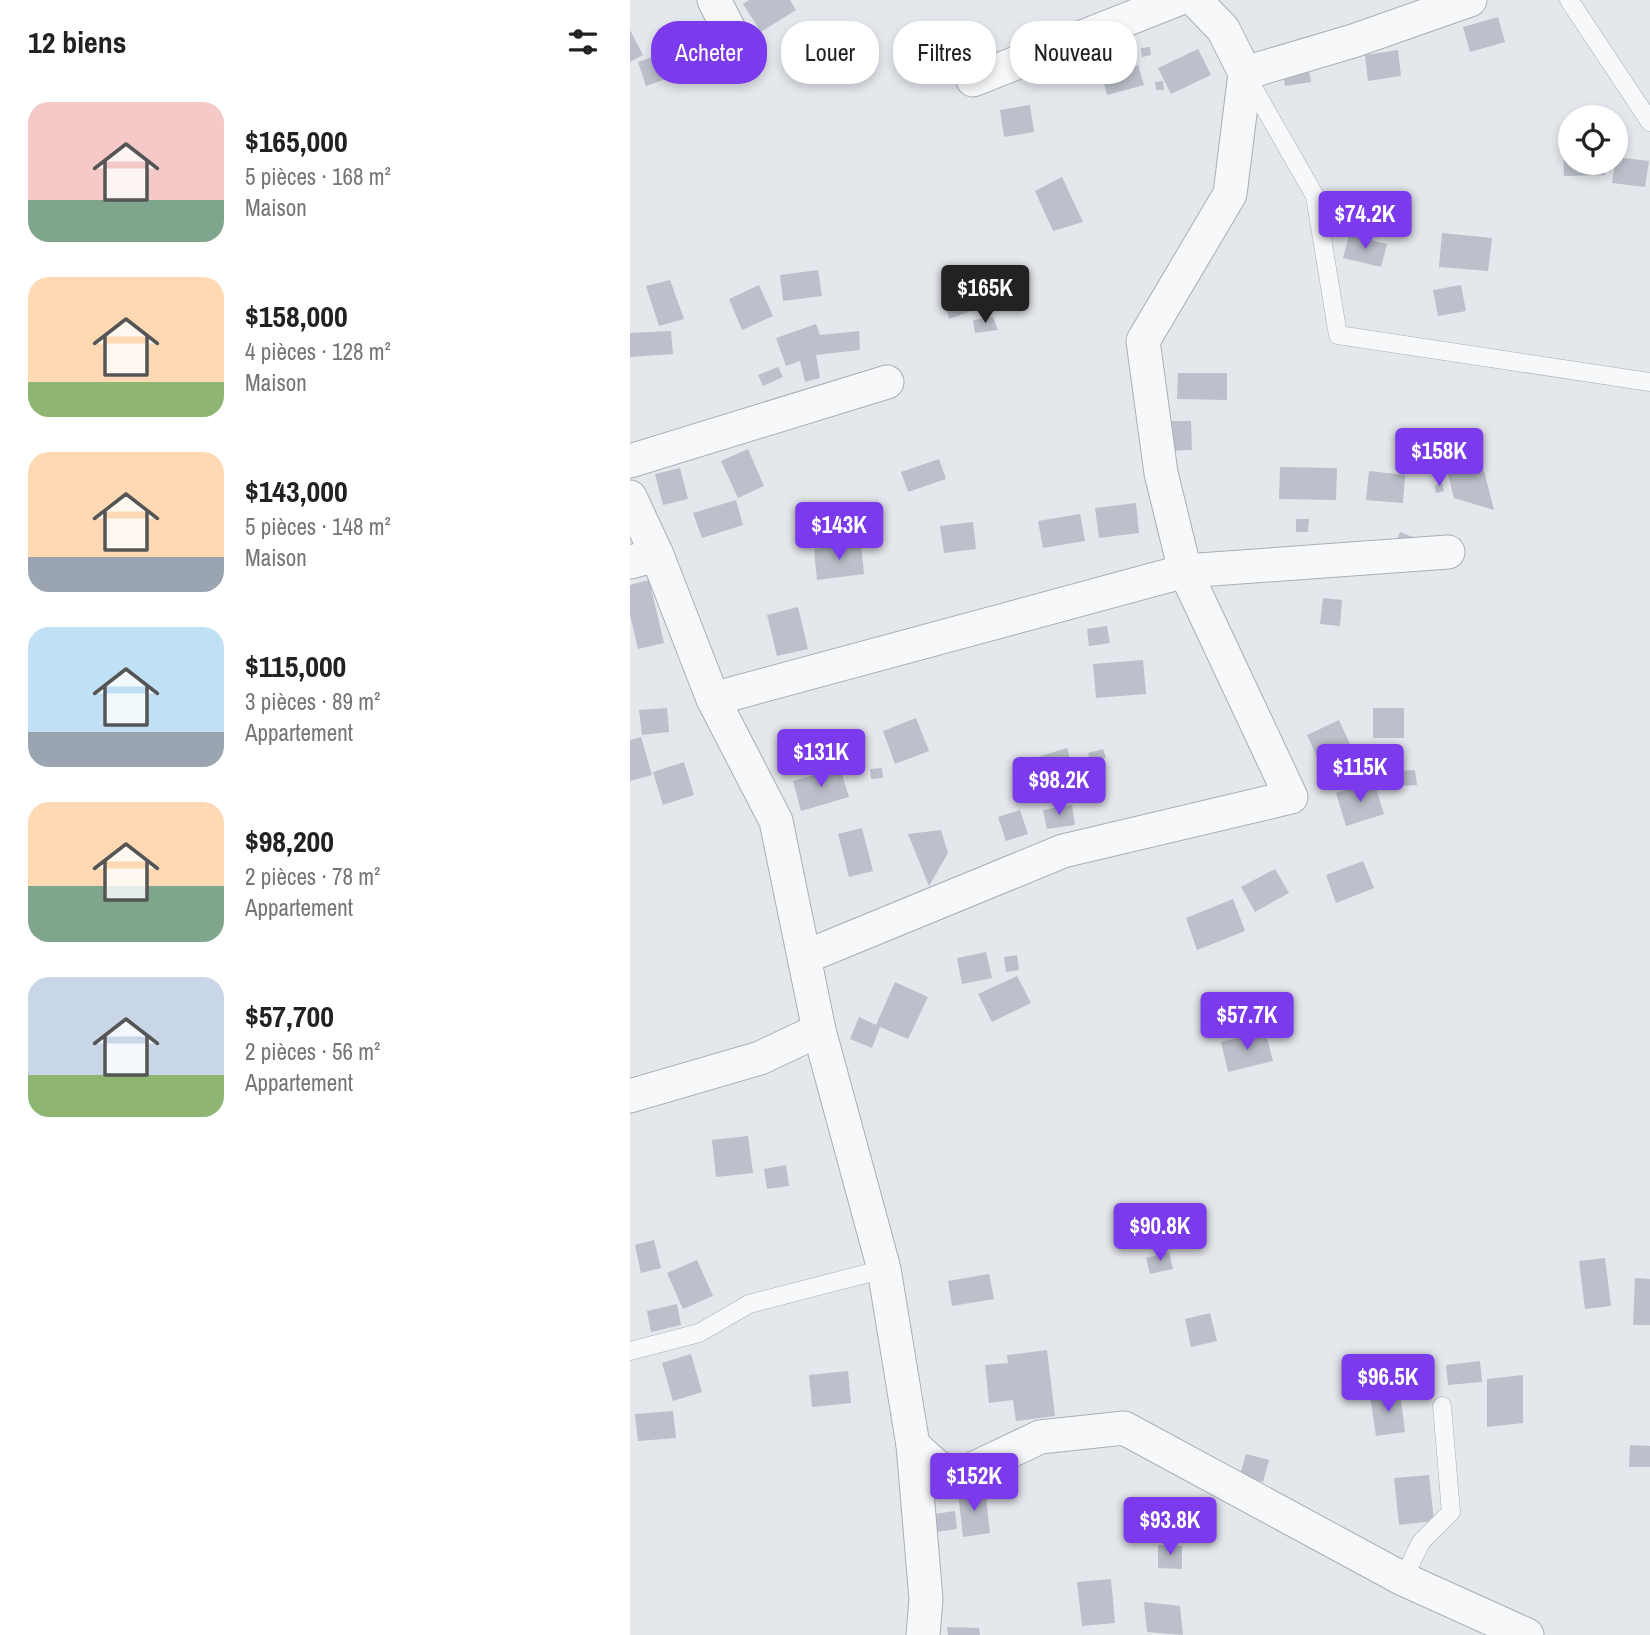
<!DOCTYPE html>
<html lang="fr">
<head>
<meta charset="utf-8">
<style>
  :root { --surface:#fff; --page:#f6f6f6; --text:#222; --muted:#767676; --accent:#7c3aed }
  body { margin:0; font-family:"Archivo Narrow",sans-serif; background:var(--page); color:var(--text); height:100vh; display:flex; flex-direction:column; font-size:26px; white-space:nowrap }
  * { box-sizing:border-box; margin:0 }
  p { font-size:23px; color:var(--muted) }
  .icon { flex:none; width:38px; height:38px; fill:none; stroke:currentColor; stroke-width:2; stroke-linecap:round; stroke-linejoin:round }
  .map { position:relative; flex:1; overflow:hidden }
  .panel { display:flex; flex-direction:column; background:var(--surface); width:630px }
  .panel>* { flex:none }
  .top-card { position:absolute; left:21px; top:21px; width:665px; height:63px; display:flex; gap:14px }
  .fabs { position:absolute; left:928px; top:105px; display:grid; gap:14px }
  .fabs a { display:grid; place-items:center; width:70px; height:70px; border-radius:50%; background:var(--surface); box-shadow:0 4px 10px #0003; font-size:35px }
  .price { position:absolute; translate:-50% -60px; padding:0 16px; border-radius:7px; background:var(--accent); color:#fff; font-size:23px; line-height:46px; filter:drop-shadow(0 2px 4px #0008) }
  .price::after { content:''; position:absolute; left:50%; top:42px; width:21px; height:16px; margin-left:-10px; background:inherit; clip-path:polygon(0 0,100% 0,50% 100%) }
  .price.active { background:#222; color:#fff }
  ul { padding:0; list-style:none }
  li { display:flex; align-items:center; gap:21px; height:175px; padding:0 28px }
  li span { display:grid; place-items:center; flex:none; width:196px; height:140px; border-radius:21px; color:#555 }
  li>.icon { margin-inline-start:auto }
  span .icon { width:84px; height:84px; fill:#fffc; stroke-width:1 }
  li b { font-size:30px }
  h2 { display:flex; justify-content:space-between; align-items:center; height:84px; padding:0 28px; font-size:30px }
  .chip { padding:0 24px; border-radius:28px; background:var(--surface); box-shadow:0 4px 10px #0003; font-size:24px; line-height:63px }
  .chip.active { background:var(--accent); color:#fff }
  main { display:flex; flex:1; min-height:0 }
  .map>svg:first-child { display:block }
  .building { fill:#bbc0ca }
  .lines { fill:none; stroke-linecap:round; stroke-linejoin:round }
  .lane-casing { stroke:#a9aeb7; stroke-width:19 }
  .street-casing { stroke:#a9aeb7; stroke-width:35 }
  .lane { stroke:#f7f8fa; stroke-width:18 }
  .street { stroke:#f7f8fa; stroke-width:33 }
</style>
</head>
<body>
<main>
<section class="panel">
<h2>12 biens<svg class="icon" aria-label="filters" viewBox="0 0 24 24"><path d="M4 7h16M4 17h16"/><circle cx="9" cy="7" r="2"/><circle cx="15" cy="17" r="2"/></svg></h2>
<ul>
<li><span style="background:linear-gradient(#f6c9c9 70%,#7fa58c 0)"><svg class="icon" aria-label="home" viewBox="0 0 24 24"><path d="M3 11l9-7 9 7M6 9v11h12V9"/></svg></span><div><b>$165,000</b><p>5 pièces · 168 m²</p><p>Maison</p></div></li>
<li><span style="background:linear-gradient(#ffd9b3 75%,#8fb573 0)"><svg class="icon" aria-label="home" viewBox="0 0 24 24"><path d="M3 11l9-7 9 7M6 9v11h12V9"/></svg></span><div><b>$158,000</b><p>4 pièces · 128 m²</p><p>Maison</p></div></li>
<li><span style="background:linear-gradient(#ffd9b3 75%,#9aa5b1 0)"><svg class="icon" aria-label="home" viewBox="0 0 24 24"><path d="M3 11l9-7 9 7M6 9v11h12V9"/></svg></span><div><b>$143,000</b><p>5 pièces · 148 m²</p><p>Maison</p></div></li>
<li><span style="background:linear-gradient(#bfe0f5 75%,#9aa5b1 0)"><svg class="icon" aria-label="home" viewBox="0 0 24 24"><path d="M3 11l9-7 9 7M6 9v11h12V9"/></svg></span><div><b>$115,000</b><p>3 pièces · 89 m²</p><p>Appartement</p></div></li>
<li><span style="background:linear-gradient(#ffd9b3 60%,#7fa58c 0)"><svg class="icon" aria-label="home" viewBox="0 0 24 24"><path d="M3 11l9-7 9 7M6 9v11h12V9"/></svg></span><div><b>$98,200</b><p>2 pièces · 78 m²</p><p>Appartement</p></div></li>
<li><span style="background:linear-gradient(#c9d6e8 70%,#8fb573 0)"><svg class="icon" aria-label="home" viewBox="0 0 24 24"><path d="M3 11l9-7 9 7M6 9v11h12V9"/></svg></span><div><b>$57,700</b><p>2 pièces · 56 m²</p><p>Appartement</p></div></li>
</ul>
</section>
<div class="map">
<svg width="1020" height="1635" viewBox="0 0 1020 1635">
  <rect width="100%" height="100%" fill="#e4e7ec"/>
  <!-- building -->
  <g class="building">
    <polygon points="119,0 160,0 166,10 131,32 113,4"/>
    <polygon points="868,17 875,42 840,52 833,27"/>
    <polygon points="51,24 57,39 43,45 37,30"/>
    <polygon points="0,30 13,55 0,62"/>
    <polygon points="54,46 62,70 16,86 8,62"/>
    <polygon points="520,47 521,55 512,57 511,48"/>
    <polygon points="568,49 581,75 541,94 528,68"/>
    <polygon points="768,50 771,76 738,81 735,55"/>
    <polygon points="485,51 497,51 497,61 486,62"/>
    <polygon points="473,52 476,73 462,75 459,54"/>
    <polygon points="677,59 681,82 655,86 652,63"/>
    <polygon points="508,65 514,85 477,95 472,75"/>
    <polygon points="533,81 534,90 526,90 525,82"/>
    <polygon points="400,105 404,132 374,137 370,110"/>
    <polygon points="933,144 940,144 940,163 975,163 975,175 934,176"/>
    <polygon points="986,157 1019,161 1015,187 982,183"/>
    <polygon points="432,177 453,222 423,231 405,191"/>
    <polygon points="812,233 862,238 858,271 809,267"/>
    <polygon points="719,235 757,244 751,267 713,258"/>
    <polygon points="188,270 192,296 153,301 150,275"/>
    <polygon points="352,277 358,305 319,319 314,292"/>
    <polygon points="40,280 54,319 29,326 16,286"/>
    <polygon points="129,285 143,316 112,330 99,299"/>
    <polygon points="831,285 836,311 808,316 803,290"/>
    <polygon points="363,317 368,330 345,333 343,320"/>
    <polygon points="186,324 190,335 229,331 230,350 186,355 190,378 175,382 170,361 156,366 146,338"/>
    <polygon points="41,331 43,354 0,357 0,333"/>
    <polygon points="148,367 153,377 133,386 128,375"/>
    <polygon points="548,373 597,373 597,400 547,399"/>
    <polygon points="535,421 561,421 562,450 536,451"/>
    <polygon points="118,449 134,486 108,498 91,461"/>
    <polygon points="309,459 316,479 278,492 271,472"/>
    <polygon points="814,459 854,471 864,510 824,498"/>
    <polygon points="650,467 707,468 706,500 649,499"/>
    <polygon points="50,468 58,499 33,505 25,474"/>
    <polygon points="739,471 775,475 773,503 736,500"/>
    <polygon points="812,483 814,491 806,493 805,485"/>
    <polygon points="106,500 113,525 72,538 63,513"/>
    <polygon points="506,503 509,533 469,538 465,508"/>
    <polygon points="450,514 455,541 413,548 408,521"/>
    <polygon points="666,519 679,519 678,532 666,532"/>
    <polygon points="343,522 346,549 314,553 310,526"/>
    <polygon points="770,532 785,538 764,548"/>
    <polygon points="231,544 234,574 187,580 184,549"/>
    <polygon points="19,580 34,643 8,649 0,615 0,585"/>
    <polygon points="693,598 712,600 710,626 690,624"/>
    <polygon points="168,607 178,649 147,656 137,615"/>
    <polygon points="477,626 480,643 459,646 457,629"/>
    <polygon points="513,660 516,694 466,698 463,664"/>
    <polygon points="37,708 39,732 12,735 9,710"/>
    <rect x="743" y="708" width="31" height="30"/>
    <polygon points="286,718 299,751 265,764 253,731"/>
    <polygon points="709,720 720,744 688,759 677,735"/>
    <polygon points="199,731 206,756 181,764 172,739"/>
    <polygon points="11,737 22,775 0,781 0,740"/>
    <polygon points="169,742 178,766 156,774 147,750"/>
    <polygon points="771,746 771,752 758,754 758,747"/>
    <polygon points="437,748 445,776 403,789 395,761"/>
    <polygon points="473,749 476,758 461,762 458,753"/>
    <polygon points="747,757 751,776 719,782 715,764"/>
    <polygon points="54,762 64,795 33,805 23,772"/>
    <polygon points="210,768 219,797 171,811 163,781"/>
    <polygon points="252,768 253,778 241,779 240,769"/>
    <polygon points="785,770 787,785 768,786 766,771"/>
    <polygon points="744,782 754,814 716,826 706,793"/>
    <polygon points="442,805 445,825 417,829 413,810"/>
    <polygon points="390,810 398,834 376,841 368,817"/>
    <polygon points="232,828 243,871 219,877 208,834"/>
    <polygon points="311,830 318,853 299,886 278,834"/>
    <polygon points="733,861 744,888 706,903 696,875"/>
    <polygon points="645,869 659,893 625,912 611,887"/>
    <polygon points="603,899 615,931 567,950 556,918"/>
    <polygon points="356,952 362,978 332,984 327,958"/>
    <polygon points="387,955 389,970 376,972 374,957"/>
    <polygon points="387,976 401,1003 362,1022 348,994"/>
    <polygon points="265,982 298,997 278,1039 250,1027 242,1048 220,1039 229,1017 246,1025"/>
    <polygon points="635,1031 643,1061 598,1072 591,1042"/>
    <polygon points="118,1136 123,1173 86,1177 82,1140"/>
    <polygon points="156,1165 159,1186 137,1189 134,1169"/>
    <polygon points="24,1240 31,1268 11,1273 5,1245"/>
    <polygon points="539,1252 543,1269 520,1274 516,1258"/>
    <polygon points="975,1258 981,1306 955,1309 949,1261"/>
    <polygon points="67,1260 83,1296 53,1309 37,1273"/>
    <polygon points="359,1274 364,1299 322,1306 318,1281"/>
    <polygon points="1005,1278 1020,1279 1020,1325 1003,1325"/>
    <polygon points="47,1304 51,1325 21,1332 17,1311"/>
    <polygon points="580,1313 587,1341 561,1347 555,1319"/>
    <polygon points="417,1350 425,1416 386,1421 383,1400 359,1403 355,1365 378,1363 377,1355"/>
    <polygon points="61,1354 72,1392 43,1401 32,1363"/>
    <polygon points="850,1361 852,1382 818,1385 816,1365"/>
    <polygon points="218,1371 221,1403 182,1407 179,1375"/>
    <polygon points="893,1375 893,1423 857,1427 857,1379"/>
    <polygon points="770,1392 775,1432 746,1436 740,1395"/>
    <polygon points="43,1411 46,1438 8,1441 5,1414"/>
    <polygon points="1000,1445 1020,1446 1020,1467 999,1467"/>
    <polygon points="616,1454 639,1460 633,1482 610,1475"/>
    <polygon points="799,1475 804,1521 769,1525 764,1478"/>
    <polygon points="355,1489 360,1533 333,1537 328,1492"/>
    <polygon points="325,1511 327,1529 306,1532 304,1514"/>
    <polygon points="528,1545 552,1546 552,1569 528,1568"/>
    <polygon points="481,1579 485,1623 452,1626 447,1582"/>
    <polygon points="514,1602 550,1606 553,1635 517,1632"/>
    <polygon points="317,1627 349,1628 350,1635 318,1635"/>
  </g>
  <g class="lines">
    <!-- lane casing -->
    <g class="lane-casing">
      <g id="lane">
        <polyline points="939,0 1020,122"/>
        <polyline points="618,79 685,196 708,335 1020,382"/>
        <polyline points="0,1351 69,1333 119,1304 254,1269"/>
        <polyline points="773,1579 791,1542 821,1512 812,1406"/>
      </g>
    </g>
    <!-- street casing -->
    <g class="street-casing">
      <g id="street">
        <polyline points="84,0 105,41"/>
        <polyline points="615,73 723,41 840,0"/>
        <polyline points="343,80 546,0"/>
        <polyline points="0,461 257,382"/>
        <polyline points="0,497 27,555 83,699 146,821 189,1030 254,1269 283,1445 307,1467 330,1475 410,1437 494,1428 773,1579 897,1635"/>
        <polyline points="0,562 27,555"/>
        <polyline points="83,699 555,571 818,552"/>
        <polyline points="175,957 433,851 661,797 555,571 531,473 513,341 600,194 615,73 593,29 565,0"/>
        <polyline points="0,1096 130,1058 189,1030"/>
        <polyline points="283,1445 296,1599 293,1635"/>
      </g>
    </g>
    <!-- lane -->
    <use href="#lane" class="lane"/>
    <!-- street -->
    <use href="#street" class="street"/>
  </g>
</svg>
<div class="fabs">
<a><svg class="icon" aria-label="locate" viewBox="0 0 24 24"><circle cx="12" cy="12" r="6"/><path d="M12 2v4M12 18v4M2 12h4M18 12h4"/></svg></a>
</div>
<b class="price" style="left:735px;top:251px">$74.2K</b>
<b class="price active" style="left:355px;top:325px">$165K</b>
<b class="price" style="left:809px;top:488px">$158K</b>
<b class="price" style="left:209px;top:562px">$143K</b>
<b class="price" style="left:191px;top:789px">$131K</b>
<b class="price" style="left:730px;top:804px">$115K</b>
<b class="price" style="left:429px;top:817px">$98.2K</b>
<b class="price" style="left:617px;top:1052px">$57.7K</b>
<b class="price" style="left:530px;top:1263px">$90.8K</b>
<b class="price" style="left:758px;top:1414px">$96.5K</b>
<b class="price" style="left:344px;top:1513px">$152K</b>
<b class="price" style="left:540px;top:1557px">$93.8K</b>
<div class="top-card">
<a class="chip active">Acheter</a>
<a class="chip">Louer</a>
<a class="chip">Filtres</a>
<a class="chip">Nouveau</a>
</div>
</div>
</main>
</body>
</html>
